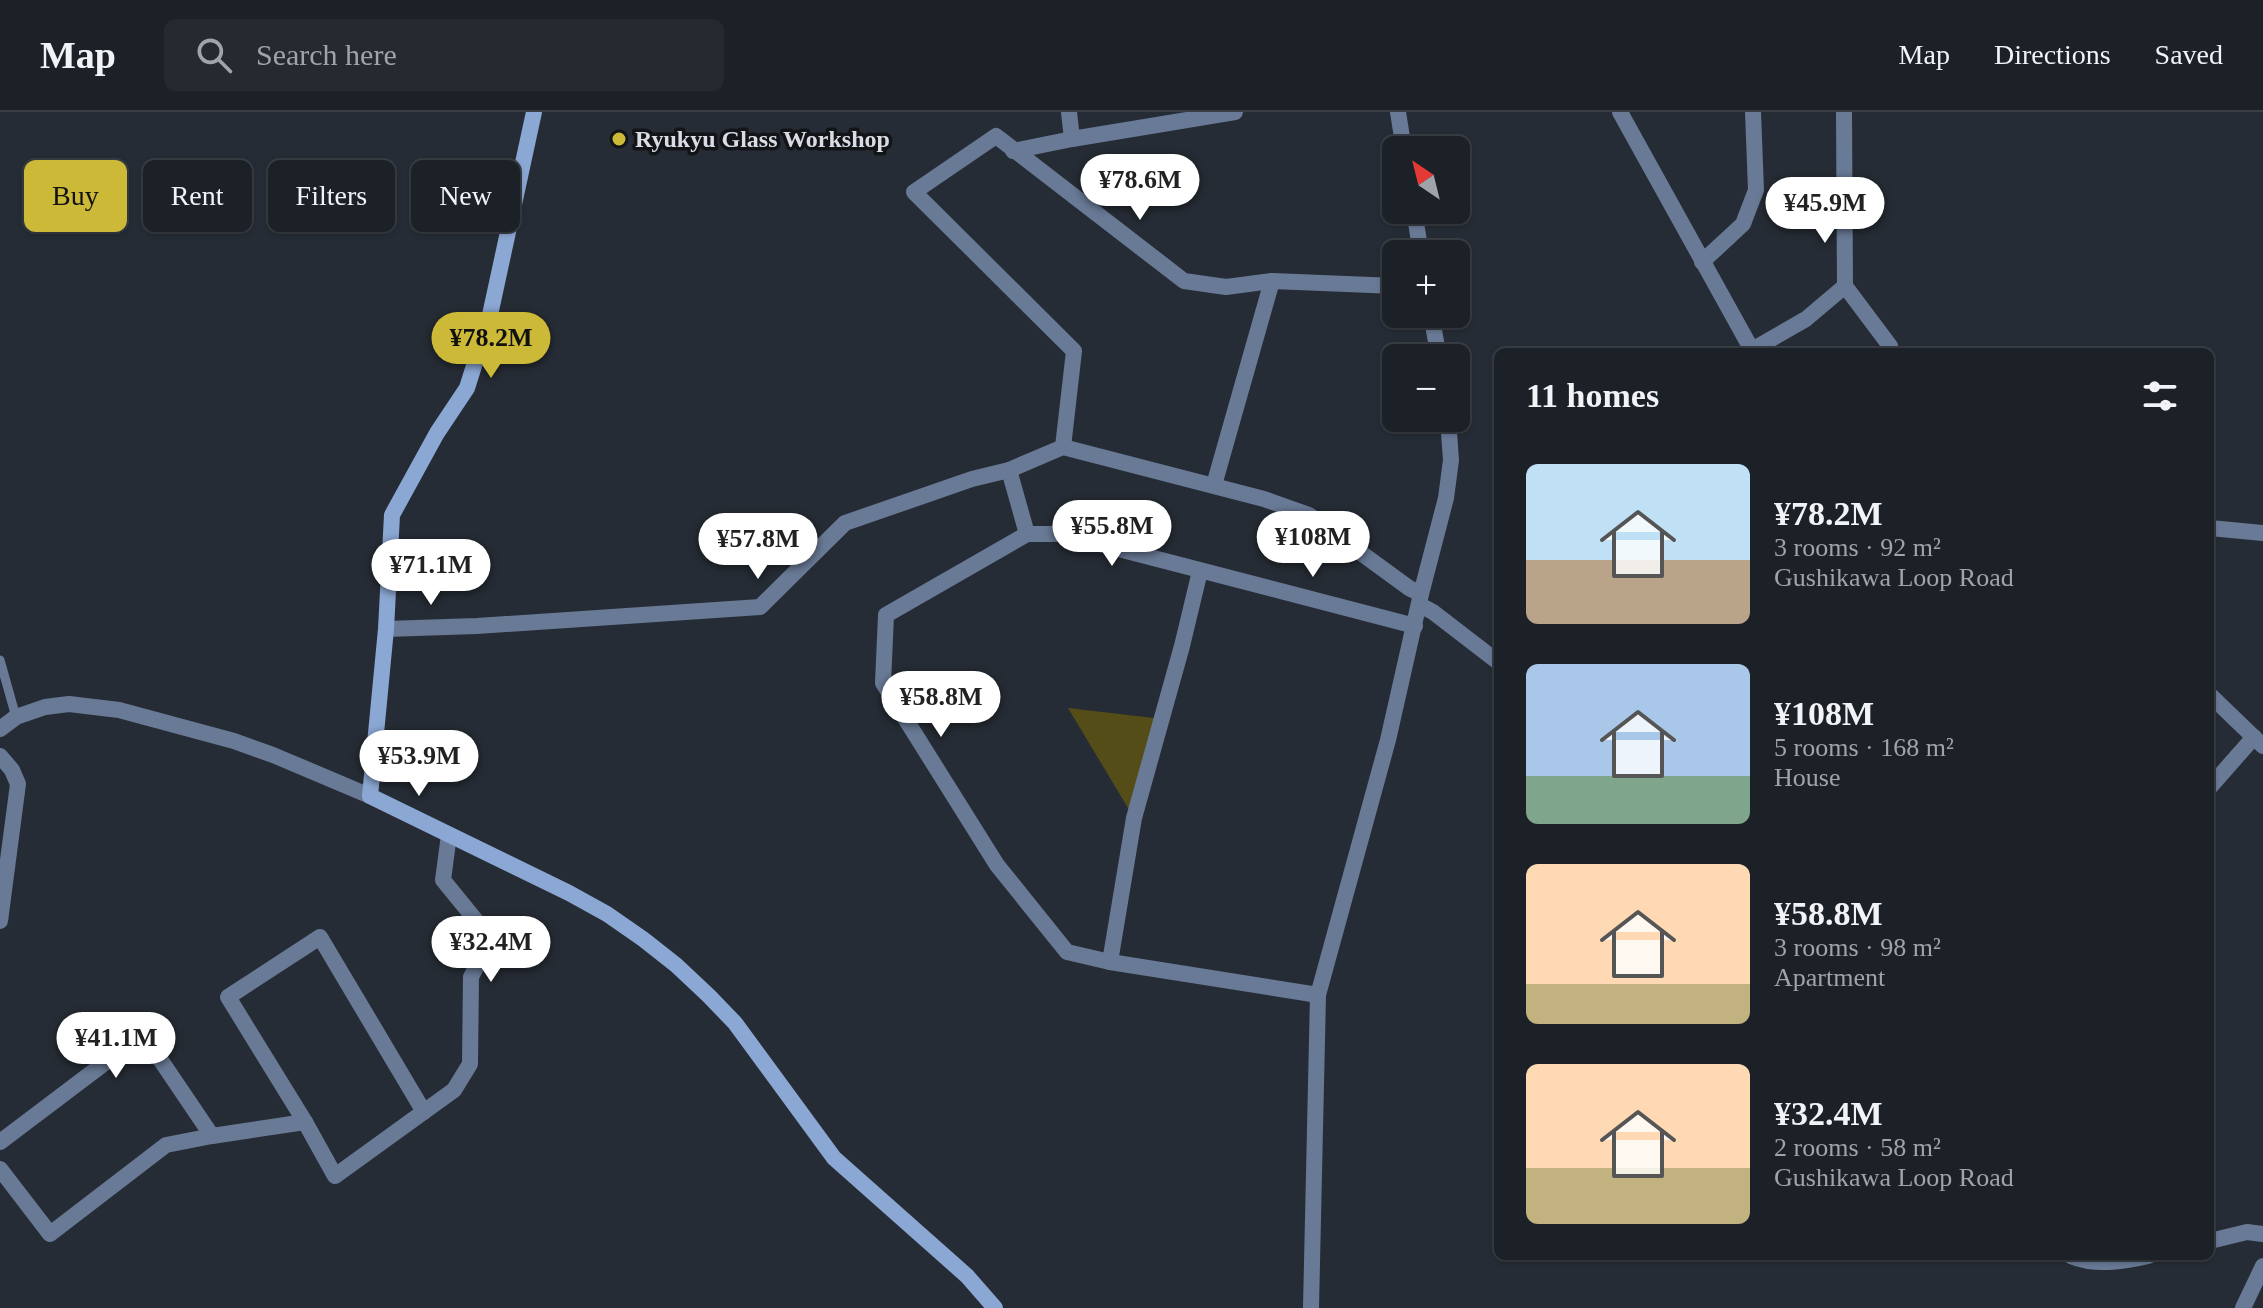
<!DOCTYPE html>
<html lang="en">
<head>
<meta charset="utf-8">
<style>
  :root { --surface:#1c2128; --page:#252930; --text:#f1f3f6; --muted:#a0a3a8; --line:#3a3e45; --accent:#ccb938 }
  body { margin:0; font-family:Georgia,serif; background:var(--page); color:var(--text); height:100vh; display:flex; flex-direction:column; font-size:30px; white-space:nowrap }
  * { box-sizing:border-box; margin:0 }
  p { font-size:26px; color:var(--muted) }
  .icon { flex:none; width:44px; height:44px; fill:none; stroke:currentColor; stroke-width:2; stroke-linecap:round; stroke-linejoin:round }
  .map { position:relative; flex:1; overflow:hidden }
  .drawer { position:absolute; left:1494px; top:236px; width:720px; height:912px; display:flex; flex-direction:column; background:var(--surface); border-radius:12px; box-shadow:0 2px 6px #0004,0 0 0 2px var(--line) }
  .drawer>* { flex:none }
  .top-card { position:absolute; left:24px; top:48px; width:760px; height:72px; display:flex; gap:16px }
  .needle { width:52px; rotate:325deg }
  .tools { position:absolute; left:1382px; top:24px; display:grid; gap:16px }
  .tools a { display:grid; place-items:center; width:88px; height:88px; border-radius:12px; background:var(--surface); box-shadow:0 2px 6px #0004,0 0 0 2px var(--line); font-size:40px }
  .price { position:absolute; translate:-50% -68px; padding:0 18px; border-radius:28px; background:#fff; color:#222; font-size:26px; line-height:52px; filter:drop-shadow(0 2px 4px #0008) }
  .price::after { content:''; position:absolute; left:50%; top:48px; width:24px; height:18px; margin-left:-12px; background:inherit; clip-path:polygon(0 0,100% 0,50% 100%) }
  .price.selected { background:var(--accent); color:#111 }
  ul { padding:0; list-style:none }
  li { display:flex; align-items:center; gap:24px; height:200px; padding:0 32px }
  li span { display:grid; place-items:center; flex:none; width:224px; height:160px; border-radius:12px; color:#555 }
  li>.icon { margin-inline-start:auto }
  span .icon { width:96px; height:96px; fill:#fffc; stroke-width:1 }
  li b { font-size:34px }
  h2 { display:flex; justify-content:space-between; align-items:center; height:96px; padding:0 32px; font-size:34px }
  .chip { padding:0 28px; border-radius:12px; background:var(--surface); box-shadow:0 2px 6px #0004,0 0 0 2px var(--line); font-size:28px; line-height:72px }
  .chip.selected { background:var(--accent); color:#111 }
  header { display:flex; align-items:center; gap:48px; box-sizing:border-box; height:112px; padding:0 40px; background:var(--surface); border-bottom:2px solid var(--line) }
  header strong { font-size:38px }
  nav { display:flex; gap:44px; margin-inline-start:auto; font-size:28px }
  .search { width:560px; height:72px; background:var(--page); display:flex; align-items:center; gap:20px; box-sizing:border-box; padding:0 28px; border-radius:12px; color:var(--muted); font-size:30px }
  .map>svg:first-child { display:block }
  .green { fill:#554d18 }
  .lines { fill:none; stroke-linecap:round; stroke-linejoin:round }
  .service { stroke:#697a96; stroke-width:9 }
  .minor { stroke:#697a96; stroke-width:16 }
  .tertiary { stroke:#697a96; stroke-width:16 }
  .secondary { stroke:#8ba7d3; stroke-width:16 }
  .poi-dot { fill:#ccb938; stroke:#121418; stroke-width:3 }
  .labels { text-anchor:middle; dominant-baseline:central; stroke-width:7; stroke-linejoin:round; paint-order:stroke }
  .poi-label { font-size:24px; font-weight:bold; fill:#d9dde3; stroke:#121418; text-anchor:start }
</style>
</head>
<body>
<header>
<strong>Map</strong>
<div class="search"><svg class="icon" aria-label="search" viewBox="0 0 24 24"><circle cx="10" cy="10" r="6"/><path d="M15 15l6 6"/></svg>Search here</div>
<nav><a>Map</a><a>Directions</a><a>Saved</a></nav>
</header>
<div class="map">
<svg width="2263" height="1196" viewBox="0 0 2263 1196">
  <rect width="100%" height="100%" fill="#262c35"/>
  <!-- green -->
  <polygon class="green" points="1068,596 1162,607 1134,706"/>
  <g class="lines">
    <!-- service -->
    <polyline class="service" points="0,548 16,605"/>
    <!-- minor -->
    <g class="minor">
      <polyline points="1069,0 1072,27"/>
      <polyline points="1013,39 1072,27 1235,0"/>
      <polyline points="1702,150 1743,112 1756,78 1753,0"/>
      <polyline points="1845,174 1890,234 1890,240"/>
      <polyline points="1752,238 1806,207 1845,174 1844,0"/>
      <polyline points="1063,335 1074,239 914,80 996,24 1184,169 1226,175 1272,169 1396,174"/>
      <polyline points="1009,358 1027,422"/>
      <polyline points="1214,373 1272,169"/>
      <polyline points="1420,493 1433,500 1498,550"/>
      <polyline points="386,517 477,514 760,495 845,411 972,367 1009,358 1063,335 1264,387 1309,403 1409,476 1421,482"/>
      <polyline points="2210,583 2263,634"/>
      <polyline points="0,644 12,658 18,672 0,809"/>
      <polyline points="2210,675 2254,625"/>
      <polyline points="1110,850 1134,706 1182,534 1200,459"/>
      <polyline points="1318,883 1110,850 1067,840 997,753 883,571 886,503 1027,422 1061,422 1415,514"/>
      <polyline points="424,1000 320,825 228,885 305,1010 335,1064 454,978 470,952 471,865 491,827 443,768 449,723"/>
      <polyline points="0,1030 143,922 212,1024"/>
      <polyline points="0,1057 50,1122 166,1033 212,1024 305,1010"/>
      <polyline points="2210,1129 2247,1120 2263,1122"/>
      <path d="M2071,1144C2095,1154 2123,1150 2148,1144"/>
    </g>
    <!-- tertiary -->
    <g class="tertiary">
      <polyline points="1398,0 1404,38"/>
      <polyline points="1620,0 1753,240"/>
      <polyline points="1414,98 1421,142"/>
      <polyline points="1431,202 1439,246"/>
      <polyline points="2210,416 2263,421"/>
      <polyline points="0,617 16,605 45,595 69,592 119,598 234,629 273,643 370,684"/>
      <polyline points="1311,1196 1318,883 1388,628 1421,482 1446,386 1451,348 1448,306"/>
      <polyline points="2243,1196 2263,1154"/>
    </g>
    <!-- secondary -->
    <polyline class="secondary" points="534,0 490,203 467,276 437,321 392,403 386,517 370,684 569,781 607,802 643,827 676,853 709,884 735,911 834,1046 967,1164 995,1196"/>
  </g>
  <!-- markers -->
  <circle class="poi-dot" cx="619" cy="27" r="8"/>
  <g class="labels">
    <!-- poi labels -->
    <g class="poi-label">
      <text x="635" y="27">Ryukyu Glass Workshop</text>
    </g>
  </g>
</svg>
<div class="tools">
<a><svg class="needle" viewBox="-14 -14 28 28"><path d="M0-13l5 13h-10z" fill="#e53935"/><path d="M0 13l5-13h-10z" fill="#a0a3a8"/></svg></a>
<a>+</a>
<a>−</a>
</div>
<b class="price" style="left:1140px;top:110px">¥78.6M</b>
<b class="price" style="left:1825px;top:133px">¥45.9M</b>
<b class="price selected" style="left:491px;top:268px">¥78.2M</b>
<b class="price" style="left:1112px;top:456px">¥55.8M</b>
<b class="price" style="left:1313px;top:467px">¥108M</b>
<b class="price" style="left:758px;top:469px">¥57.8M</b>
<b class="price" style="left:431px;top:495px">¥71.1M</b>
<b class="price" style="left:941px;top:627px">¥58.8M</b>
<b class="price" style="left:419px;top:686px">¥53.9M</b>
<b class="price" style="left:491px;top:872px">¥32.4M</b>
<b class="price" style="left:116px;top:968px">¥41.1M</b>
<div class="top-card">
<a class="chip selected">Buy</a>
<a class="chip">Rent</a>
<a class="chip">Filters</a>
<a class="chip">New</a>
</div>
<section class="drawer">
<h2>11 homes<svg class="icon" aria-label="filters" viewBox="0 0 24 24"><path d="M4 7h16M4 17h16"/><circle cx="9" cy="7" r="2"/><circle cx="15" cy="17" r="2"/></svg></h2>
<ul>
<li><span style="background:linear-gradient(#bfe0f5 60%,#b9a48a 0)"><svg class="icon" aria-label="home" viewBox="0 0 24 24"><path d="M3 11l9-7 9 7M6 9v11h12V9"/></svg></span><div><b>¥78.2M</b><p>3 rooms · 92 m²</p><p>Gushikawa Loop Road</p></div></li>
<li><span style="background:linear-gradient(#a9c7e8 70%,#7fa58c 0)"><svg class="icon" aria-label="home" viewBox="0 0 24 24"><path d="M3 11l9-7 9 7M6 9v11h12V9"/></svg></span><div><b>¥108M</b><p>5 rooms · 168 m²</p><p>House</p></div></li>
<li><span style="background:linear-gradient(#ffd9b3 75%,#c2b280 0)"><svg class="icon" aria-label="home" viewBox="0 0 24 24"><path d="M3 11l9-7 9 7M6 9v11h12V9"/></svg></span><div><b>¥58.8M</b><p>3 rooms · 98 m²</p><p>Apartment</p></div></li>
<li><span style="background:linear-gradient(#ffd9b3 65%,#c2b280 0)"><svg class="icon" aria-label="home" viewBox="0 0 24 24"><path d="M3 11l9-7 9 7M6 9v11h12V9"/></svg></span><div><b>¥32.4M</b><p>2 rooms · 58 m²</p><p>Gushikawa Loop Road</p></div></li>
</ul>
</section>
</div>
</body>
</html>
